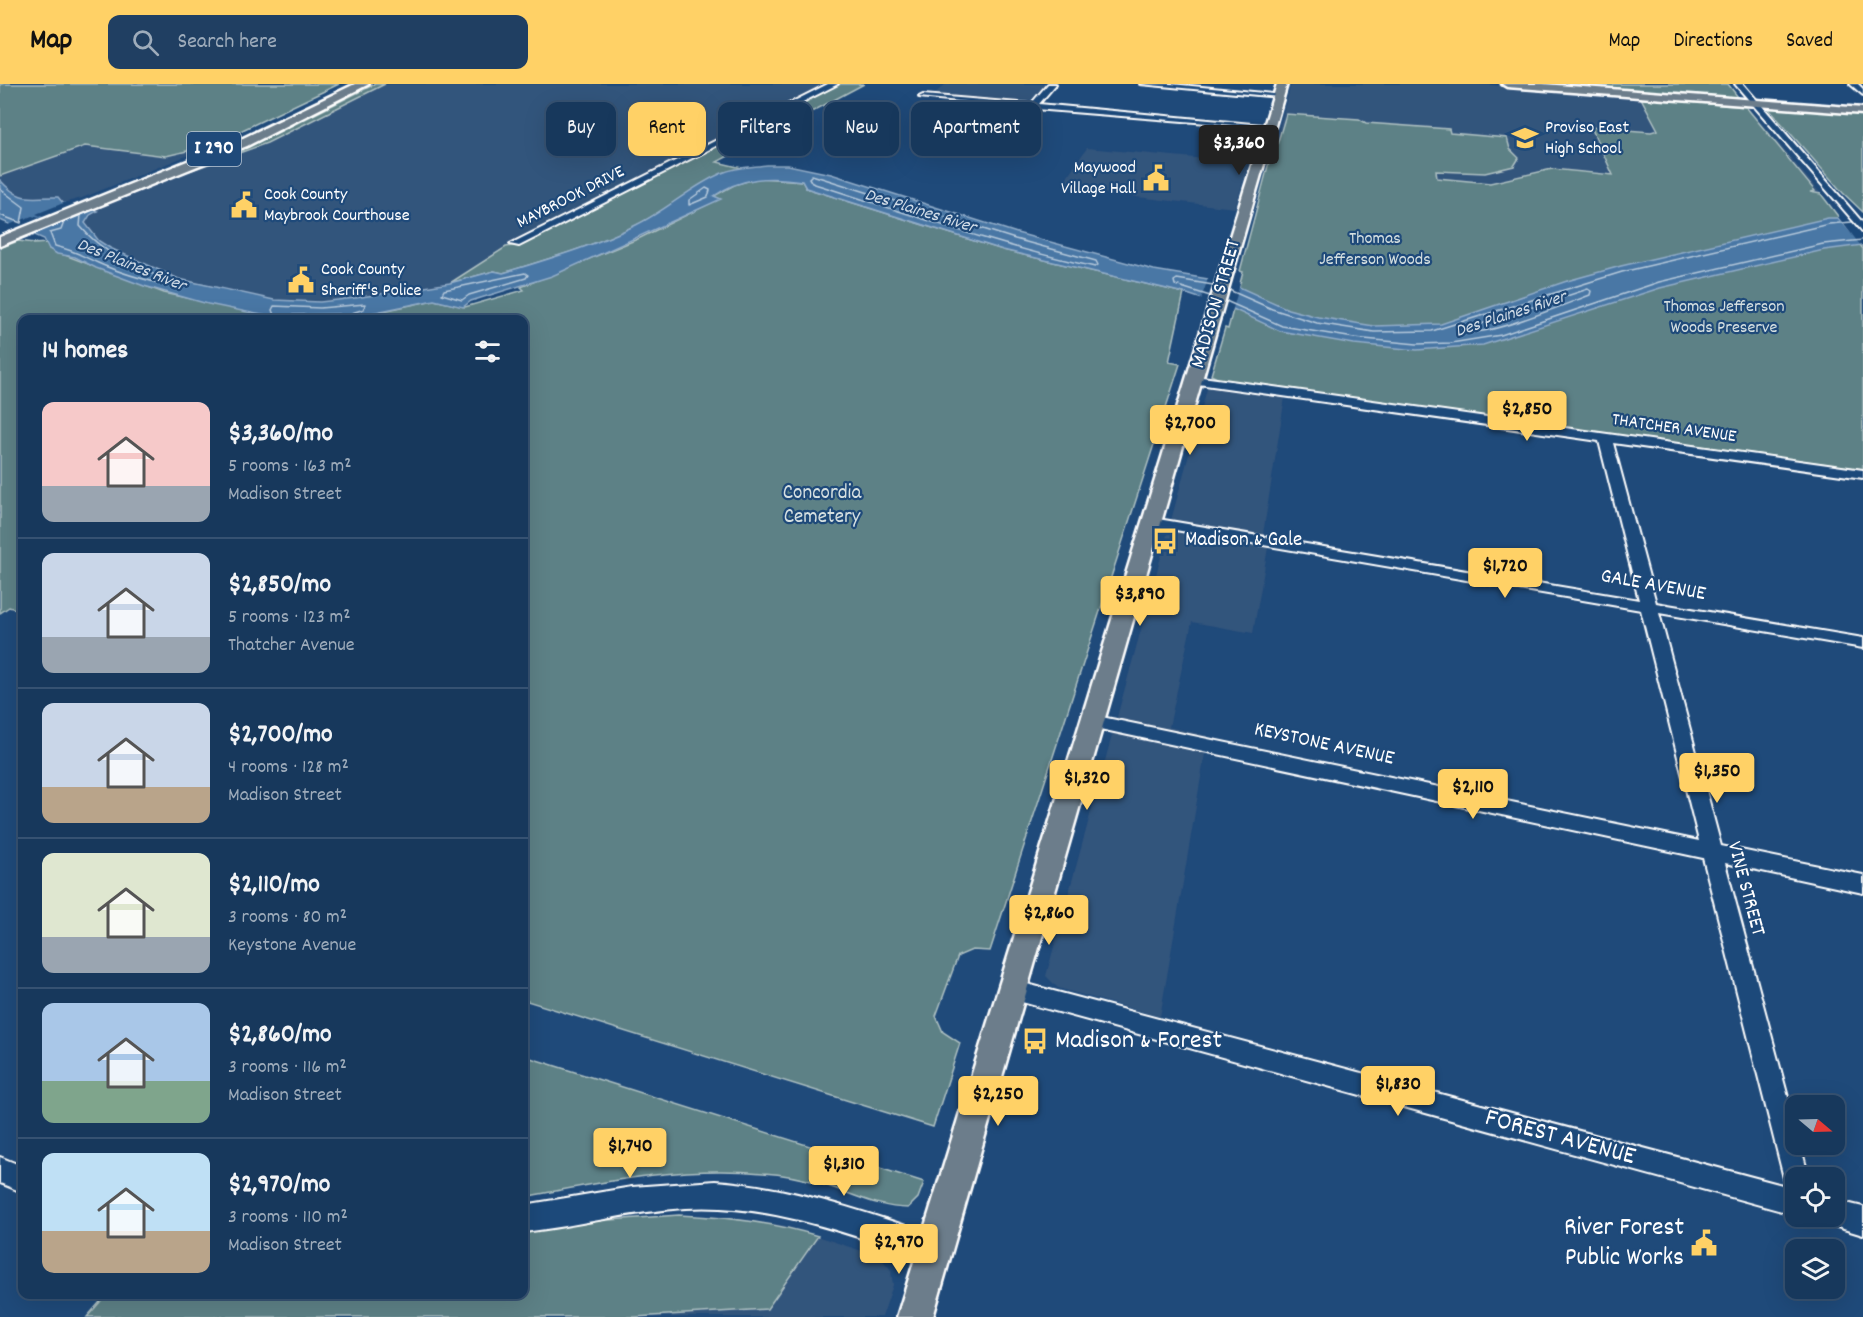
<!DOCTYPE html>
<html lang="en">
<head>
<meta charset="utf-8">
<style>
  :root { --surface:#17385c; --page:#203f62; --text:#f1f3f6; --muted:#9eacbb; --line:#365272; --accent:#ffd166 }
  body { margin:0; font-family:Dekko,sans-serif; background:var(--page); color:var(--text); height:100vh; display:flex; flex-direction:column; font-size:22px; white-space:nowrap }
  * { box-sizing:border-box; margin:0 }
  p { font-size:20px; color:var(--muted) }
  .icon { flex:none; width:33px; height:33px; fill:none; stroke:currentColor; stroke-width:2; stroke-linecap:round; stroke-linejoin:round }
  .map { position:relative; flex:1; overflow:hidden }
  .details { position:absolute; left:18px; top:231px; width:510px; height:984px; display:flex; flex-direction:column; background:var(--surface); border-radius:12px; box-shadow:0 6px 24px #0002,0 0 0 2px var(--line) }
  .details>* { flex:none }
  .guide { position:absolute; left:546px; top:18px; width:570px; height:54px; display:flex; gap:12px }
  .needle { width:39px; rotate:109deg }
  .controls { position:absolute; left:1785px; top:1011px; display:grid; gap:12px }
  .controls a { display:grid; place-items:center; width:60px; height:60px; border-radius:12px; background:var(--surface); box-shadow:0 6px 24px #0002,0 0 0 2px var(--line); font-size:30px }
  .price { position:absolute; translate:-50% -51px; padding:0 14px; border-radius:6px; background:var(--accent); color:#111; font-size:20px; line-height:39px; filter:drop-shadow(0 2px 3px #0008) }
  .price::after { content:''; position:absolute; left:50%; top:36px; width:18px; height:14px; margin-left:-9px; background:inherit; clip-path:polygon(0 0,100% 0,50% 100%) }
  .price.active { background:#222; color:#fff }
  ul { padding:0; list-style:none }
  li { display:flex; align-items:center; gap:18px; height:150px; padding:0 24px }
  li+li { border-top:2px solid var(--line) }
  li span { display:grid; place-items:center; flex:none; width:168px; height:120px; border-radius:12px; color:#555 }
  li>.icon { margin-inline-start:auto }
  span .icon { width:72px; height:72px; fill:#fffc; stroke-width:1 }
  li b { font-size:26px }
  h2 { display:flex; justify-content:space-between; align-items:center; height:72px; padding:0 24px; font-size:26px }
  .tag { padding:0 21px; border-radius:12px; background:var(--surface); box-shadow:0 6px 24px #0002,0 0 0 2px var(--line); font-size:21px; line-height:54px }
  .tag.active { background:var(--accent); color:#111 }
  header { display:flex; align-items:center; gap:36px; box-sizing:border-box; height:84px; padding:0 30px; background:var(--accent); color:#111 }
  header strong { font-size:28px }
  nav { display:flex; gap:33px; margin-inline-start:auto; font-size:21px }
  .search { width:420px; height:54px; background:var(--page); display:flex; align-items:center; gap:15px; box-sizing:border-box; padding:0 21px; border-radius:12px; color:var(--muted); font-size:22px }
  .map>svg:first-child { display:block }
  .built { fill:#33547c }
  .green { fill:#5d8186; stroke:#aec0c2; stroke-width:1.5 }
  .water { fill:#4977a5; stroke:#92adc9; stroke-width:1.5 }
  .pier { fill:#1f4a7a }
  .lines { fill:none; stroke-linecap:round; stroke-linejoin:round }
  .shore { stroke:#b6c9db; stroke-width:1.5 }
  .minor-casing { stroke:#fff; stroke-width:4 }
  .major-casing { stroke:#fff; stroke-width:5 }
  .highway-casing { stroke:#fff; stroke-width:5 }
  .minor { fill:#1f4a7a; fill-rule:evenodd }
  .major { fill:#6c7d8b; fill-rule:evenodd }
  .highway { fill:#6c7d8b; fill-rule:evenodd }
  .labels { text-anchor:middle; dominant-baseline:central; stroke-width:4.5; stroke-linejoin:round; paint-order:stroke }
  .far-poi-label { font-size:18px; fill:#fff; stroke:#1f4a7a; text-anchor:start }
  .far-street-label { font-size:18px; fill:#fff; stroke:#1f4a7a }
  .far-water-label { font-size:18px; font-style:italic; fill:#d2dde8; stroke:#1f4a7a }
  .far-park-label { font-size:18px; fill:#d6e0e1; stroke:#1f4a7a }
  .shield { fill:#1f4a7a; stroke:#bcc9d7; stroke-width:1.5 }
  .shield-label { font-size:20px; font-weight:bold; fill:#fff }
  .street-label { font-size:21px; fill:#fff; stroke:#1f4a7a }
  .park-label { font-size:21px; fill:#d6e0e1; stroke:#1f4a7a }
  .poi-label { font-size:21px; fill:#fff; stroke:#1f4a7a; text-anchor:start }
  .near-poi-label { font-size:26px; fill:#fff; stroke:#1f4a7a; text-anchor:start }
  .near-street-label { font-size:26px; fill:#fff; stroke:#1f4a7a }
</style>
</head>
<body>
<header>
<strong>Map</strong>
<div class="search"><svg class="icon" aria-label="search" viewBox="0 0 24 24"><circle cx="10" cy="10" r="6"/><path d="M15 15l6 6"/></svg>Search here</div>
<nav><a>Map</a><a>Directions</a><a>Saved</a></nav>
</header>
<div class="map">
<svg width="1863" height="1233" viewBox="0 0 1863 1233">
  <rect width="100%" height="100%" fill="#1f4a7a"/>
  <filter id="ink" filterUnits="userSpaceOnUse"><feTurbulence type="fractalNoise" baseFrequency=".0167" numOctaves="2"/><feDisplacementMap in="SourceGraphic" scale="12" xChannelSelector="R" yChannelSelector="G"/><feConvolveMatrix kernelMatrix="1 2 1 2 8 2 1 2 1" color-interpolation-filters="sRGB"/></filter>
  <g filter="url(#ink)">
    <!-- built -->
    <g class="built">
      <polygon points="385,0 828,0 603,111 596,119 519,154 450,199 320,218 274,216 179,195 110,164 99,157 85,139 96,127 92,126 189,87 267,59"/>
      <polygon points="946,0 1047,0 1027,20 933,11"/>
      <polygon points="1291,0 1477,0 1746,21 1821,110 1552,85 1490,99 1269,78"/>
      <polygon points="210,59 218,59 82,114 63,119 58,113 30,116 15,111 0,96 0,92 85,62 166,71"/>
      <polygon points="1087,64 1108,66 1249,79 1235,124 1065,105 1068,91"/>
      <polygon points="1211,303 1285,313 1263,450 1270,452 1253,549 1192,538 1169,643 1208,652 1160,933 1058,904 1046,892 1207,305"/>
      <polygon points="679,1131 729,1133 786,1142 880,1173 891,1186 893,1201 882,1233 87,1233 106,1211 524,1210 524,1148"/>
    </g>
    <!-- green -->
    <g class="green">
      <polygon points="0,0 339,0 234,50 187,67 166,72 85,62 0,92"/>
      <polygon points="375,0 385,0 267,59 189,87 271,52"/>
      <path d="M839,0H864L717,78L742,84C704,94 672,123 637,141C595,162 548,175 503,189L494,187L450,199L506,163L524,160Z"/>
      <polygon points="1562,0 1728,0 1738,13 1734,14"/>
      <polygon points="1641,14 1746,23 1815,107 1810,108 1821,110 1863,165 1863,385 1219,295 1211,291 1225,244 1228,245 1243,188 1240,187 1269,78 1272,78 1286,30 1359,35 1366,39 1449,45 1450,49 1507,54 1510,65 1519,74 1514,82 1485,89 1436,87 1437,94 1490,99 1552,85 1613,91 1591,43 1651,48 1658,46"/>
      <polygon points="1775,22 1863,29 1863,128 1843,109 1768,24"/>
      <polygon points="760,94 802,97 806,104 1003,166 1184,209 1169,278 1180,280 991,864 990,867 972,866 958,872 936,932 943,948 960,959 933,1043 524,916 524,236 342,236 434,216 465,223 524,206 521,203 640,154 719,115 714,112 736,100"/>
      <polygon points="18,157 35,159 33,160 48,159 49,165 164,209 288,235 22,236 22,527 9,523 0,529 0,164"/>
      <path d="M524,972L924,1098L918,1114L908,1124C879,1124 853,1110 825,1101C806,1095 783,1090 763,1089C681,1081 603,1098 524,1113Z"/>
      <path d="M679,1131C727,1133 772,1138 818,1152L767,1225L635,1233H87L106,1211L524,1210V1148L582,1138Z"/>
    </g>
    <!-- water -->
    <path class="water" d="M767,81H788L831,90L1017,149L1154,186L1214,196L1239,203L1288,225L1318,233L1374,242L1441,240L1567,197L1621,182L1828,134H1838L1863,161L1824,166L1660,204L1483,261L1417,266L1354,260L1280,247L1233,225L1184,209L1003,166L806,104L802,97C770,92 741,93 714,112L721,115L552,192L471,217L463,223L434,216L342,235L272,233L208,220L144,202L96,184L75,173L57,170L49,165L44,155L0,136V96C22,120 29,112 58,113L63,119L97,127L90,131L85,139L99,157L110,164L179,195L274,216L320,218L355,214L450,199L494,187L503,189C548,175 594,162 636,141C666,127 691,102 722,89C736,83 752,83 767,81Z"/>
    <!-- pier -->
    <g class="pier">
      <polygon points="66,118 93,126 29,152 6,142 32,132 55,138 36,130"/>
      <polygon points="1863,129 1863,162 1861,162 1838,133"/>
      <polygon points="1209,192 1240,200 1232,228 1200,218"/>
    </g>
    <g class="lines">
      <!-- shore -->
      <g class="shore">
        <path d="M812,91L1015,155L1096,177L1098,181L1095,183C999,162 906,129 812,99L809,94Z"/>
        <polygon points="706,104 710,106 708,113 689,121 689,116"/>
        <polyline points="0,105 24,123 21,139 0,131"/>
        <path d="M64,138L61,146L50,149L55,162C76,167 80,171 98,179C122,190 149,197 175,203L174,199C139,184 105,172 80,142L81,131"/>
        <polygon points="525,189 528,191 526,194 469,211 462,216 442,210 444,206"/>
        <path d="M1588,205L1591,207L1590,211C1571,218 1486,253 1472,247L1474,243L1484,239Z"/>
        <polyline points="1229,206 1272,225 1317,239 1374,248 1432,247 1622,188 1829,140 1852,138"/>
        <polyline points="1210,212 1175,201 1174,197 1177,195 1213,201"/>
        <polyline points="1226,217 1282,242 1354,254 1417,260 1451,259 1501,251 1659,198 1823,160 1863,156"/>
        <polyline points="276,236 272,226 274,222 320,224 365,220 364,225 352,229 350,236"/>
        <polyline points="284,236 287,231 339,230 342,236"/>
      </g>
      <!-- minor casing -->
      <g class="minor-casing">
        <g id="minor">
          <polygon points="828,0 838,0 519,162 510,160"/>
          <polygon points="1048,0 1056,0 1039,20 1273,42 1269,44 1035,25 1012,49 1008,47 1027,24 919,13 923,11 1031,20"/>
          <polygon points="1140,0 1171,0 1283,11 1279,13"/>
          <polygon points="1735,0 1743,0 1863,139 1863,148"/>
          <polygon points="1850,0 1858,0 1863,5 1863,11"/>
          <polygon points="1195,292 1863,386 1863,394 1613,359 1656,519 1863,554 1863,564 1659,529 1721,762 1863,791 1863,809 1725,779 1796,1043 1796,1060 1800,1060 1809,1094 1796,1094 1796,1131 1004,913 1000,906 1004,899 1012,896 1786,1102 1703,774 1086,642 1083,637 1086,632 1092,631 1699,757 1641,526 1152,442 1145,438 1152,434 1639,516 1599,357 1191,299 1189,296"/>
          <polygon points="0,1073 22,1082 22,1108 0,1099"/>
          <path d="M715,1097C791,1102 862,1128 935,1151L945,1155L949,1165L945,1175L935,1179C855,1152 772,1119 686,1124C631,1127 578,1142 524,1148V1121L632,1103Z"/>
          <polygon points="1834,1116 1863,1123 1863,1151 1824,1139 1822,1132 1834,1132"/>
        </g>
      </g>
      <!-- major casing -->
      <g class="major-casing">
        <g id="major">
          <polygon points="1277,0 1287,0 933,1233 897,1233"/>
          <polygon points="1502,0 1543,0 1863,24 1863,30 1507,3"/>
        </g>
      </g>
      <!-- highway casing -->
      <g class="highway-casing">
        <polygon id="highway" points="355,0 369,0 247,62 0,162 0,153 239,56"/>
      </g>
      <!-- minor -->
      <use href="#minor" class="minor"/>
      <!-- major -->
      <use href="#major" class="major"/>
      <!-- highway -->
      <use href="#highway" class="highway"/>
    </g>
  </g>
  <!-- icons -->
  <defs>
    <g id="school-bare" transform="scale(2.07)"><path d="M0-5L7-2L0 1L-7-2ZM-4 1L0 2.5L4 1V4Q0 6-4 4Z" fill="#ffd166" stroke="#1f4a7a" stroke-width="2.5" paint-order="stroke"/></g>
    <g id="civic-bare" transform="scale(2.07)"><path d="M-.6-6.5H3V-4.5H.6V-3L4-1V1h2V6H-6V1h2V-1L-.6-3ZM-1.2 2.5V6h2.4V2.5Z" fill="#ffd166" stroke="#1f4a7a" stroke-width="2.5" paint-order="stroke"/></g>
    <g id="bus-bare" transform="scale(2.07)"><path d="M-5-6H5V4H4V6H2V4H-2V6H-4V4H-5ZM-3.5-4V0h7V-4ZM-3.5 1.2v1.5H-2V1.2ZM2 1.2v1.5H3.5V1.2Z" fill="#ffd166" stroke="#1f4a7a" stroke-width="2.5" paint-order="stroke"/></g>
  </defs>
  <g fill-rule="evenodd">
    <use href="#school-bare" x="1525" y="54"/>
    <use href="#civic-bare" x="1156" y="94"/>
    <use href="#civic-bare" x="244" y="121"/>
    <use href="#civic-bare" x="301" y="196"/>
    <use href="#bus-bare" x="1165" y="457"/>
    <use href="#bus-bare" x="1035" y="957"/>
    <use href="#civic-bare" x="1704" y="1159"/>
  </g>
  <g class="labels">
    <!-- far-poi labels -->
    <g class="far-poi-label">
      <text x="1545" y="44">Proviso East<tspan x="1545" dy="21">High School</tspan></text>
      <text x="1136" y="84" text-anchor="end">Maywood<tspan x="1136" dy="21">Village Hall</tspan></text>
      <text x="264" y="111">Cook County<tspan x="264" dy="21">Maybrook Courthouse</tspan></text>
      <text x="321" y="186">Cook County<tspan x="321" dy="21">Sheriff's Police</tspan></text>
    </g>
    <!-- far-street labels -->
    <g class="far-street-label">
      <text transform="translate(571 114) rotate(-27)">MAYBROOK DRIVE</text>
      <text transform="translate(1674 345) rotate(8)">THATCHER AVENUE</text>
    </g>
    <!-- far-water labels -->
    <g class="far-water-label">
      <text transform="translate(920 128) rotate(17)">Des Plaines River</text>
      <text transform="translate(131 182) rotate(22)">Des Plaines River</text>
      <text transform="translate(1511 231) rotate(-18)">Des Plaines River</text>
    </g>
    <!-- far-park labels -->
    <g class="far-park-label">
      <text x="1375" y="155">Thomas<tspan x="1375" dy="21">Jefferson Woods</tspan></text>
      <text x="1724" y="223">Thomas Jefferson<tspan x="1724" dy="21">Woods Preserve</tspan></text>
    </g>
    <!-- shield labels -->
    <rect class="shield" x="187" y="48" width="54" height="34" rx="4.5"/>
    <g class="shield-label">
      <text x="214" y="65">I 290</text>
    </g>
    <!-- street labels -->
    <g class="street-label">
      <text transform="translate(1217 220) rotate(-74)">MADISON STREET</text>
      <text transform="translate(1653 502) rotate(10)">GALE AVENUE</text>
      <text transform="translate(1324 661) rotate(12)">KEYSTONE AVENUE</text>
      <text transform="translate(1745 805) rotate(75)">VINE STREET</text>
    </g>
    <!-- park labels -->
    <g class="park-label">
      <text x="822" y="410">Concordia<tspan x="822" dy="24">Cemetery</tspan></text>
    </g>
    <!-- poi labels -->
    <g class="poi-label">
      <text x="1185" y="457">Madison &amp; Gale</text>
    </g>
    <!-- near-poi labels -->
    <g class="near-poi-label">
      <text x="1055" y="957">Madison &amp; Forest</text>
      <text x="1684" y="1144" text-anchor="end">River Forest<tspan x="1684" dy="30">Public Works</tspan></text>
    </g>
    <!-- near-street labels -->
    <g class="near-street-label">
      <text transform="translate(1560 1054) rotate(15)">FOREST AVENUE</text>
    </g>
  </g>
</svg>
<div class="controls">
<a><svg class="needle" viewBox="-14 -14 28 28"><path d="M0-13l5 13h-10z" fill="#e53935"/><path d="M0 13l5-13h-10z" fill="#9eacbb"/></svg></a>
<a><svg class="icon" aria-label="locate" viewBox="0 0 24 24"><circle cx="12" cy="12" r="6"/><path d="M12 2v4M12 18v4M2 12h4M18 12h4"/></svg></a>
<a><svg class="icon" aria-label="layers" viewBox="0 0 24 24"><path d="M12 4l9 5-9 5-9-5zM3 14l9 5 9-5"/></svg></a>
</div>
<b class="price active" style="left:1239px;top:92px">$3,360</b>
<b class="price" style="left:1527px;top:358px">$2,850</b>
<b class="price" style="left:1190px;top:372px">$2,700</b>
<b class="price" style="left:1505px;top:515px">$1,720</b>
<b class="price" style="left:1140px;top:543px">$3,890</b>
<b class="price" style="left:1717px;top:720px">$1,350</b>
<b class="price" style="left:1087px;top:727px">$1,320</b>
<b class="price" style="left:1473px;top:736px">$2,110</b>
<b class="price" style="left:1049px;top:862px">$2,860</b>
<b class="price" style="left:1398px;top:1033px">$1,830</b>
<b class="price" style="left:998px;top:1043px">$2,250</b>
<b class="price" style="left:630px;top:1095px">$1,740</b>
<b class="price" style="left:844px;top:1113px">$1,310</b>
<b class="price" style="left:899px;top:1191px">$2,970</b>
<div class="guide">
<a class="tag">Buy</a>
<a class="tag active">Rent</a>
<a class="tag">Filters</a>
<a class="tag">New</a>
<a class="tag">Apartment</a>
</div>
<section class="details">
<h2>14 homes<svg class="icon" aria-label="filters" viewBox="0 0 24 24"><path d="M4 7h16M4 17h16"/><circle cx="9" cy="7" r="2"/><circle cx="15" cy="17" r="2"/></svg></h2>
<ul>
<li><span style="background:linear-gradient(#f6c9c9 70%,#9aa5b1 0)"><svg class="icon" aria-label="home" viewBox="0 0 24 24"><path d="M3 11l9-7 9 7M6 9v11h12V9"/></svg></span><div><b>$3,360/mo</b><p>5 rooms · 163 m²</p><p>Madison Street</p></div></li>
<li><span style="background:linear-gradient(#c9d6e8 70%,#9aa5b1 0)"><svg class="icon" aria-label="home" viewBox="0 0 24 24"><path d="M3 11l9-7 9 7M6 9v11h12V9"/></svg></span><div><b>$2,850/mo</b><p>5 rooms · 123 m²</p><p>Thatcher Avenue</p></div></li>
<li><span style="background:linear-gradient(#c9d6e8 70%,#b9a48a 0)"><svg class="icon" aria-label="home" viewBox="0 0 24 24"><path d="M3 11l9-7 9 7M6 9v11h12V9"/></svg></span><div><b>$2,700/mo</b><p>4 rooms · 128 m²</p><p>Madison Street</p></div></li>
<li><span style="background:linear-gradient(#dfe7d0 70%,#9aa5b1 0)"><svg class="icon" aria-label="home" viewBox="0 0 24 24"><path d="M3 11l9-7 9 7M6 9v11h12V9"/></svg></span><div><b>$2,110/mo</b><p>3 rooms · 80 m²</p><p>Keystone Avenue</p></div></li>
<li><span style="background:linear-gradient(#a9c7e8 65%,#7fa58c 0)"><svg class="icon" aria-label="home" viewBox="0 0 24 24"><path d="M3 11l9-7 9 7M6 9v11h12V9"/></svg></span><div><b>$2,860/mo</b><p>3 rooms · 116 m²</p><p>Madison Street</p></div></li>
<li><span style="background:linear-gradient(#bfe0f5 65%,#b9a48a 0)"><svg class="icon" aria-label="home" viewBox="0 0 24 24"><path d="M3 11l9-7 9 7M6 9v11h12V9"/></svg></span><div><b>$2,970/mo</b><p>3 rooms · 110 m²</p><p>Madison Street</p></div></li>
</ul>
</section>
</div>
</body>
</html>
